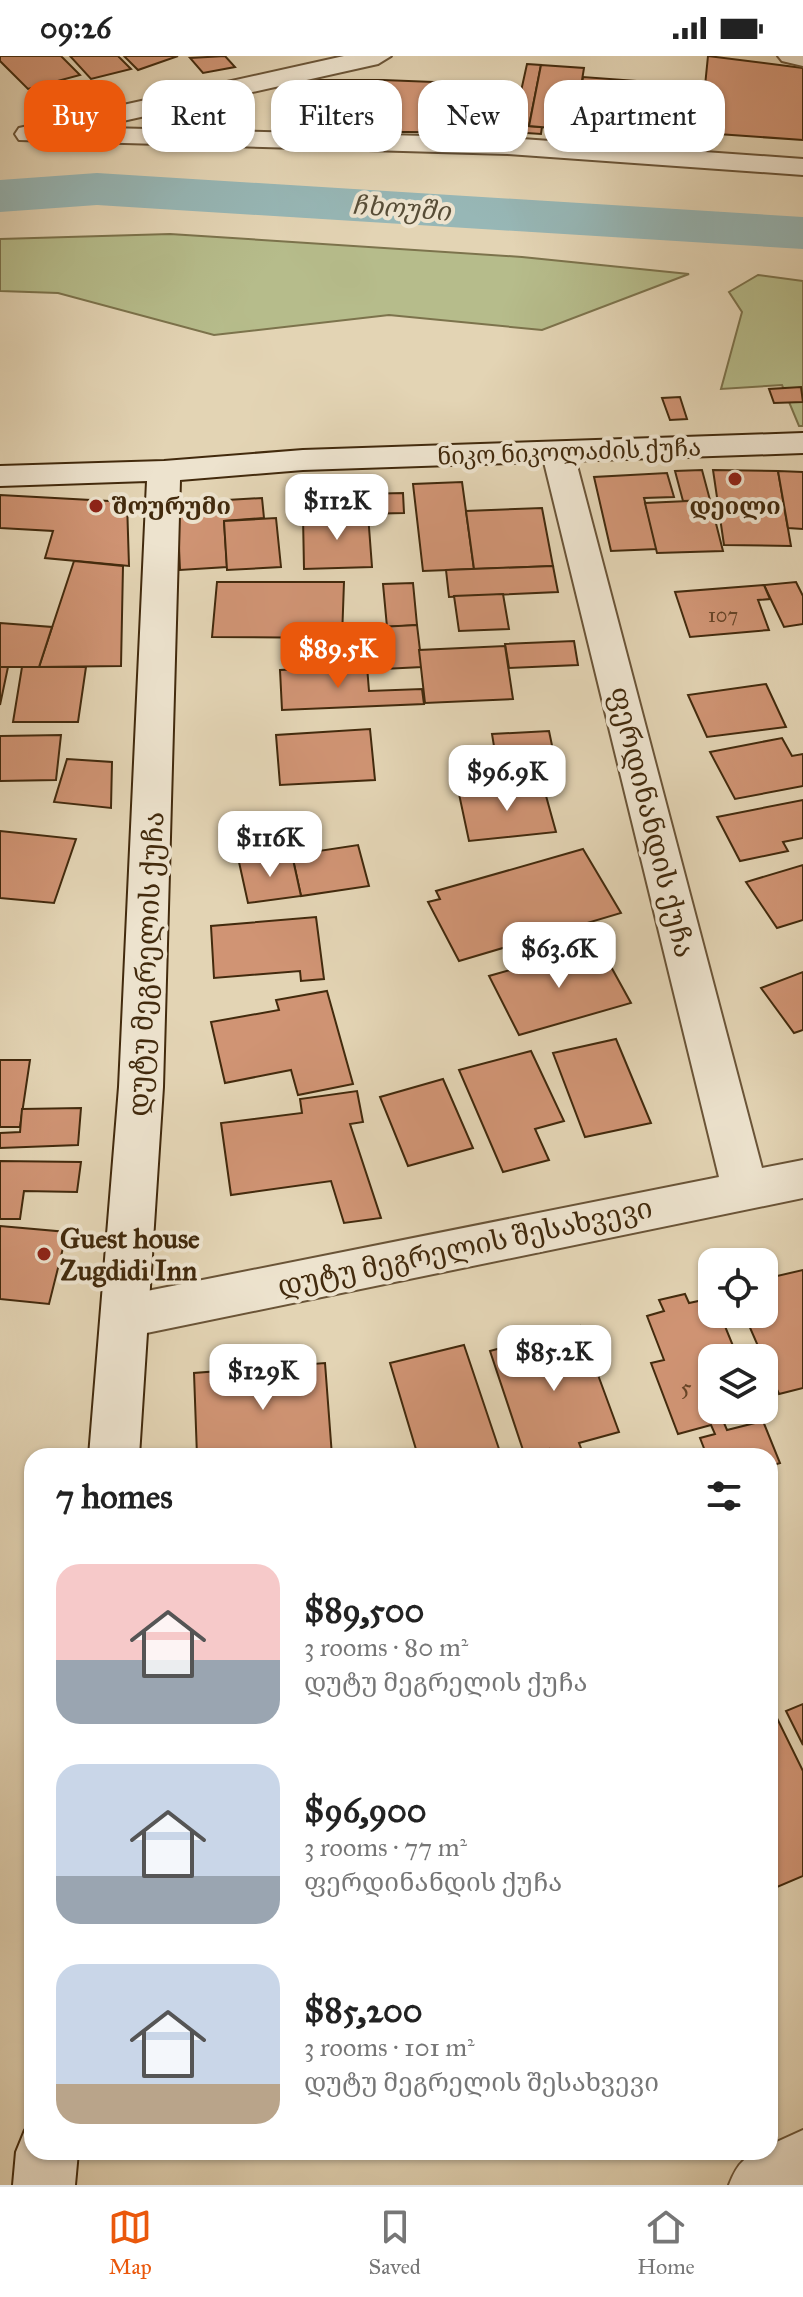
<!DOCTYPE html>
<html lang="en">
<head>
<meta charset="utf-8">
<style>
  :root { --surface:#fff; --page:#f2f2f2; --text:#222; --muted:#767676; --line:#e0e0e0; --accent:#ea580c }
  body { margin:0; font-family:"IM FELL Great Primer","Noto Serif Georgian",serif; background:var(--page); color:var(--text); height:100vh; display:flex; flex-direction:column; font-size:30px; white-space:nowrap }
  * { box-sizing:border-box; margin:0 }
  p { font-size:26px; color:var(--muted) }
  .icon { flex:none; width:44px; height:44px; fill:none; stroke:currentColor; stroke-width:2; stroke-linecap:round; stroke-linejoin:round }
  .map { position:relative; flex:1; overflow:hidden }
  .drawer { position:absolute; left:24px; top:1392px; width:754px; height:712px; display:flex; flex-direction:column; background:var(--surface); border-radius:24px; box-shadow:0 2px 6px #0004 }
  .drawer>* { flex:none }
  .guide { position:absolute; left:24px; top:24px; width:756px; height:72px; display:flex; gap:16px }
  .tools { position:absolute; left:698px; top:1192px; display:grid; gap:16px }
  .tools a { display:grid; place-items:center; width:80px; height:80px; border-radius:16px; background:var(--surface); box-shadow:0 2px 6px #0004; font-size:40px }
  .price { position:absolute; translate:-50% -68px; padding:0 18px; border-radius:16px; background:#fff; color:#222; font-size:26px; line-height:52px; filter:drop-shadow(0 2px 4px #0008) }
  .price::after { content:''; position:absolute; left:50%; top:48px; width:24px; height:18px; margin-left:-12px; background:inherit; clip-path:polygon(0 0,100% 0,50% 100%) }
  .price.current { background:var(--accent); color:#fff }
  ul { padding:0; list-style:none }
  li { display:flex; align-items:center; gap:24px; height:200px; padding:0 32px }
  li span { display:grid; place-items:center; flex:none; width:224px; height:160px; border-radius:24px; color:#555 }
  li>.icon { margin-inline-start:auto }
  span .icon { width:96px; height:96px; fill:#fffc; stroke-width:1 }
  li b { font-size:34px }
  h2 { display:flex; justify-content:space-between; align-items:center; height:96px; padding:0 32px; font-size:34px }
  .tag { padding:0 28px; border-radius:24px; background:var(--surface); box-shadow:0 2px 6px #0004; font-size:28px; line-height:72px }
  .tag.current { background:var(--accent); color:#fff }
  .status { display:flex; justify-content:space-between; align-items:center; height:56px; padding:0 40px; background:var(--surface); direction:ltr }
  .status svg { height:22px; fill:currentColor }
  .dock { display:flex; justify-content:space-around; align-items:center; height:112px; border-top:2px solid var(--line); background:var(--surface); font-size:22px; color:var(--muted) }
  .dock a { display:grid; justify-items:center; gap:4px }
  .dock .current { color:var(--accent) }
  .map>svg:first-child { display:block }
  .green { fill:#b6bc8b; stroke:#7c734c; stroke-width:2 }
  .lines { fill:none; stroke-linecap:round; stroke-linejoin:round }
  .river { fill:#97b7b6; fill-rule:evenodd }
  .building { fill:#d09474; stroke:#422a0d; stroke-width:2 }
  .street-casing { stroke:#6a5437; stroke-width:4 }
  .secondary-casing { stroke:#422a0d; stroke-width:4 }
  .street { fill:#ede3ce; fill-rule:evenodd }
  .secondary { fill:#ede3ce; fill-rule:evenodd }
  .poi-dot { fill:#8f2418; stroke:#ede3ce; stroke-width:3 }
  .labels { text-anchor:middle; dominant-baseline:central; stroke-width:8; stroke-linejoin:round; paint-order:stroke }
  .far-number-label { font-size:20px; fill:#664427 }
  .far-street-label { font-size:24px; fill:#422a0d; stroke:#ede3ce }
  .far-poi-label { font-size:24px; font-weight:bold; fill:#422a0d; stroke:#ede3ce; text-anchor:start }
  .number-label { font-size:24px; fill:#664427 }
  .far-water-label { font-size:26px; font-style:italic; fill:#574d37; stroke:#ede3ce }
  .street-label { font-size:28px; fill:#422a0d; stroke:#ede3ce }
  .poi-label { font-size:28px; font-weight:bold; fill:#422a0d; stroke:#ede3ce; text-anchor:start }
</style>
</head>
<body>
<div class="status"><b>09:26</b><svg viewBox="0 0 49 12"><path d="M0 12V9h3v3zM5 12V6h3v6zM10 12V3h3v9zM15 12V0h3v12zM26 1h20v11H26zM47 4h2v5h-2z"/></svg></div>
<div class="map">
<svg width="803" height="2129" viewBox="0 0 803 2129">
  <rect width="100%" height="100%" fill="#e3d4b4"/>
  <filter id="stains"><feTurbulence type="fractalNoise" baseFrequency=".0025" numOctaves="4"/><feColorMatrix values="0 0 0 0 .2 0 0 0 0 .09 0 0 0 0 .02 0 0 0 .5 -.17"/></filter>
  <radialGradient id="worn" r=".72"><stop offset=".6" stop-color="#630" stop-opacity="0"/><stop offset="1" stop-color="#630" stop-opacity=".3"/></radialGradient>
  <!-- green -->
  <g class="green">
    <polygon points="170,178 522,201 689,218 542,274 389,259 214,279 58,237 0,235 0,183"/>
    <polygon points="758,219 803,225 803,370 799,370 782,329 721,333 742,256 729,236"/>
  </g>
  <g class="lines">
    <!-- river -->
    <polygon class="river" points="97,117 803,161 803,193 97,149 0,156 0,124"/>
  </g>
  <!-- building -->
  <g class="building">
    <polygon points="0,0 61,0 80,19 28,33 0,5"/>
    <polygon points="70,0 118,0 131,13 91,23"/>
    <polygon points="124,0 178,0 138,14"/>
    <polygon points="225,0 235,11 203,17 190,2"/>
    <polygon points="708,0 803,12 803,84 575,68 583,21 705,30"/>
    <polygon points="527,8 541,9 529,70 542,71 541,78 512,76"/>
    <polygon points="541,9 584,12 574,74 529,70"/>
    <polygon points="312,24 383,24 513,29 505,77 306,75"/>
    <polygon points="801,331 803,346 774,347 769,333"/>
    <polygon points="680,341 687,363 670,364 662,342"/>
    <polygon points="702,414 710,444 683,445 675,415"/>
    <polygon points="713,414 778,415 791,490 724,489"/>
    <polygon points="778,415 803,416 803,473 788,472"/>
    <polygon points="667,417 674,441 644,442 657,493 611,495 594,421"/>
    <polygon points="462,426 474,513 423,515 413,428"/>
    <polygon points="403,437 404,457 319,459 318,439"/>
    <polygon points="0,439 127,446 129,510 45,502 53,475 0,472"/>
    <polygon points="262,442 264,462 224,465 227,511 180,514 177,447"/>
    <polygon points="710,444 723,495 657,497 645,447"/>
    <polygon points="542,452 553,510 474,513 466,455"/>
    <polygon points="368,458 372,511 304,513 303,460"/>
    <polygon points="276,462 281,511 227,514 224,465"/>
    <polygon points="74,505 123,510 121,610 39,611"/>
    <polygon points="553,510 558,536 449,541 446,514"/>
    <polygon points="217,526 344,526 342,582 212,581"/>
    <polygon points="796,526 803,540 803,568 784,571 764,529"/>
    <polygon points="413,527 417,569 387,571 383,528"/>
    <polygon points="764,529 770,543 758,544 769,574 690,581 675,536"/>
    <polygon points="503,538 509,573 459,575 454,540"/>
    <polygon points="0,567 52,571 39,611 0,611"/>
    <polygon points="417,569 422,611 383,613 379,571"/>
    <polygon points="574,585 578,609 509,612 505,588"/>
    <polygon points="505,590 513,643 425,647 419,594"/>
    <polygon points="367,610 369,635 422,633 424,648 282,654 280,614"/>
    <polygon points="0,611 8,611 0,649"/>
    <polygon points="22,611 86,611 78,666 13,666"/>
    <polygon points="766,628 786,671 707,681 688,639"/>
    <polygon points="370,673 375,724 280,729 276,679"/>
    <polygon points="549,675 559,723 500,727 492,678"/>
    <polygon points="61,679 56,724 0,725 0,680"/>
    <polygon points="782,682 792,700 803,698 803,730 735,743 710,696"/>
    <polygon points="67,703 112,706 111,752 54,746"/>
    <polygon points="543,729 556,776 469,785 459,738"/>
    <polygon points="803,744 803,782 783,786 788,795 740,805 717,761"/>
    <polygon points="0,775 76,783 54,847 0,842"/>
    <polygon points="358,789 369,830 301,840 292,799"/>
    <polygon points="583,793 621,857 459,905 428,846 440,843 436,835"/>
    <polygon points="292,799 301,840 248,847 239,806"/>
    <polygon points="803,809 803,864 777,872 746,826"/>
    <polygon points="316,861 324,923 301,925 300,915 214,922 211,870"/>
    <polygon points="599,889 631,947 519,979 489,920"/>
    <polygon points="803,916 803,974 794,977 761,932"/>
    <polygon points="327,935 353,1028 298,1039 291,1014 225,1027 211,966 279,954 276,944"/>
    <polygon points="616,983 651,1067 585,1081 553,997"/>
    <polygon points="531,995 564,1065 535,1073 549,1104 503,1116 459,1014"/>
    <polygon points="0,1004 30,1004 20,1071 0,1071"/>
    <polygon points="443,1023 473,1092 408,1110 380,1041"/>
    <polygon points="357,1035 363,1066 350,1068 381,1162 344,1167 331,1125 231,1139 221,1067 302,1057 300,1043"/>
    <polygon points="81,1052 78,1089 0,1092 0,1077 20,1076 22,1053"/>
    <polygon points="0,1105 81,1106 77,1136 24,1135 20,1163 0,1163"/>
    <polygon points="0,1170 67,1176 49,1248 0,1243"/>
    <polygon points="803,1214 803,1332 779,1338 744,1258 764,1258 764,1223"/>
    <polygon points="685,1238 689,1247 712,1242 712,1258 720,1258 738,1302 712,1302 712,1354 760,1354 761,1357 724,1367 727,1374 763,1365 780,1407 770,1410 770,1400 707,1400 700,1382 715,1378 711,1369 678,1378 651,1307 664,1304 647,1260 664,1255 659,1244"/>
    <polygon points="580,1270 619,1376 579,1387 584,1400 551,1400 549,1393 525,1400 490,1295"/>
    <polygon points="464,1289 500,1396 483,1400 418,1400 390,1307"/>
    <polygon points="325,1307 332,1400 197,1400 194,1317"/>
    <polygon points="770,1648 803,1715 803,1820 770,1834"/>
    <polygon points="803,1648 803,1689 786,1655"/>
  </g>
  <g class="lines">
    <!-- street casing -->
    <g class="street-casing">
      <g id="street">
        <polygon points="344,0 391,0 378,8 96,71 87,69 83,63 87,57 96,55"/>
        <polygon points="778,0 803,0 803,10 782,5"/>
        <polygon points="28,70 508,82 803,103 803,119 508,98 19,84 15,78 19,72"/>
        <polygon points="558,388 569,391 574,398 762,1112 803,1104 803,1142 127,1281 110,1275 103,1260 110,1245 127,1239 719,1121 542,398 547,391"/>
        <path d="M803,2074V2129H729C737,2108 746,2096 770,2096V2089Z"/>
      </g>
    </g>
    <!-- secondary casing -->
    <g class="secondary-casing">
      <g id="secondary">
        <polygon points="803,377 803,397 303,414 180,424 163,1031 139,1400 89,1400 119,1031 147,425 0,430 0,410 164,405 303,394"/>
        <polygon points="32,2071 32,2096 78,2096 75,2129 13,2129 16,2096 25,2074"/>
      </g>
    </g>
    <!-- street -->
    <use href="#street" class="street"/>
    <!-- secondary -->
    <use href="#secondary" class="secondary"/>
  </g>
  <!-- markers -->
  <g class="poi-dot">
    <circle cx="735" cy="423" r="8"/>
    <circle cx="96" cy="450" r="8"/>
    <circle cx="44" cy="1198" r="8"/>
  </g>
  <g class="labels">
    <!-- far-number labels -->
    <g class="far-number-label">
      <text x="723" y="559">107</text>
    </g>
    <!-- far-street labels -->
    <g class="far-street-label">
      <text transform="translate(569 396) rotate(-2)">ნიკო ნიკოლაძის ქუჩა</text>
    </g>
    <!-- far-poi labels -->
    <g class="far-poi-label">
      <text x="112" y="450">შოურუმი</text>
      <text x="735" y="450" text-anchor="middle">დეილი</text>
    </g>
    <!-- number labels -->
    <g class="number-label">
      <text x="686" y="1331">5</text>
    </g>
    <!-- far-water labels -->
    <g class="far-water-label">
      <text transform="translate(401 152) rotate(4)">ჩხოუში</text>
    </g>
    <!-- street labels -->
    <g class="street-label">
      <text transform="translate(652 766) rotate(76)">ფერდინანდის ქუჩა</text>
      <text transform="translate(146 908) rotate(-87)">დუტუ მეგრელის ქუჩა</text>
      <text transform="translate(465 1191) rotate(-12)">დუტუ მეგრელის შესახვევი</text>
    </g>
    <!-- poi labels -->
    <g class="poi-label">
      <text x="60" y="1182">Guest house<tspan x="60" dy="32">Zugdidi Inn</tspan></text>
    </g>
  </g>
  <rect width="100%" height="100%" filter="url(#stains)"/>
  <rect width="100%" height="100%" fill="url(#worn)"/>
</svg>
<div class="tools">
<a><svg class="icon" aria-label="locate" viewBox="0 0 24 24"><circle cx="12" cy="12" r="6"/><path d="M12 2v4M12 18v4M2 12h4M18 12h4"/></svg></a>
<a><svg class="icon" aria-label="layers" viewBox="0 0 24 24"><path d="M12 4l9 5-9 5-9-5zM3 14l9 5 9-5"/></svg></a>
</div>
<b class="price" style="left:337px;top:486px">$112K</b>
<b class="price current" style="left:338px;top:634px">$89.5K</b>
<b class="price" style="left:507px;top:757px">$96.9K</b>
<b class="price" style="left:270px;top:823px">$116K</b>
<b class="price" style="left:559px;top:934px">$63.6K</b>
<b class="price" style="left:554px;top:1337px">$85.2K</b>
<b class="price" style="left:263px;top:1356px">$129K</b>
<div class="guide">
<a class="tag current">Buy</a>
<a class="tag">Rent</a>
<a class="tag">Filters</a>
<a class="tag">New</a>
<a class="tag">Apartment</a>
</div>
<section class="drawer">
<h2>7 homes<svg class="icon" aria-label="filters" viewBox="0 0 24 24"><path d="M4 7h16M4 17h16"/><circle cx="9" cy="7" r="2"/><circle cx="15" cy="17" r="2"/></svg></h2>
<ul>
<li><span style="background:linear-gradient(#f6c9c9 60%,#9aa5b1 0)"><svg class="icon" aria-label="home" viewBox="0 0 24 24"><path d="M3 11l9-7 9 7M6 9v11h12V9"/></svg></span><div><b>$89,500</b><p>3 rooms · 80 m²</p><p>დუტუ მეგრელის ქუჩა</p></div></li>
<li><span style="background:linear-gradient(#c9d6e8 70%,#9aa5b1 0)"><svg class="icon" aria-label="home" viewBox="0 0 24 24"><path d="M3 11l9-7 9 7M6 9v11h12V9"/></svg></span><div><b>$96,900</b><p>3 rooms · 77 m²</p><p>ფერდინანდის ქუჩა</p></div></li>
<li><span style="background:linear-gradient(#c9d6e8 75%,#b9a48a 0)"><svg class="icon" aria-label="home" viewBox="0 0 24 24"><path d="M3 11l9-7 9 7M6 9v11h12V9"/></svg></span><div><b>$85,200</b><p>3 rooms · 101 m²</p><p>დუტუ მეგრელის შესახვევი</p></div></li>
</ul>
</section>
</div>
<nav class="dock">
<a class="current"><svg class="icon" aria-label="map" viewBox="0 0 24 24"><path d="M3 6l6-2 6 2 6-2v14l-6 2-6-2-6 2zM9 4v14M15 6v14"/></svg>Map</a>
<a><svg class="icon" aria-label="saved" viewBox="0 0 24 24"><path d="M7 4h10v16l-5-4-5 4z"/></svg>Saved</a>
<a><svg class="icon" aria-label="home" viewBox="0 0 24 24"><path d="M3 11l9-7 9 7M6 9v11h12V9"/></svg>Home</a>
</nav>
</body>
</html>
